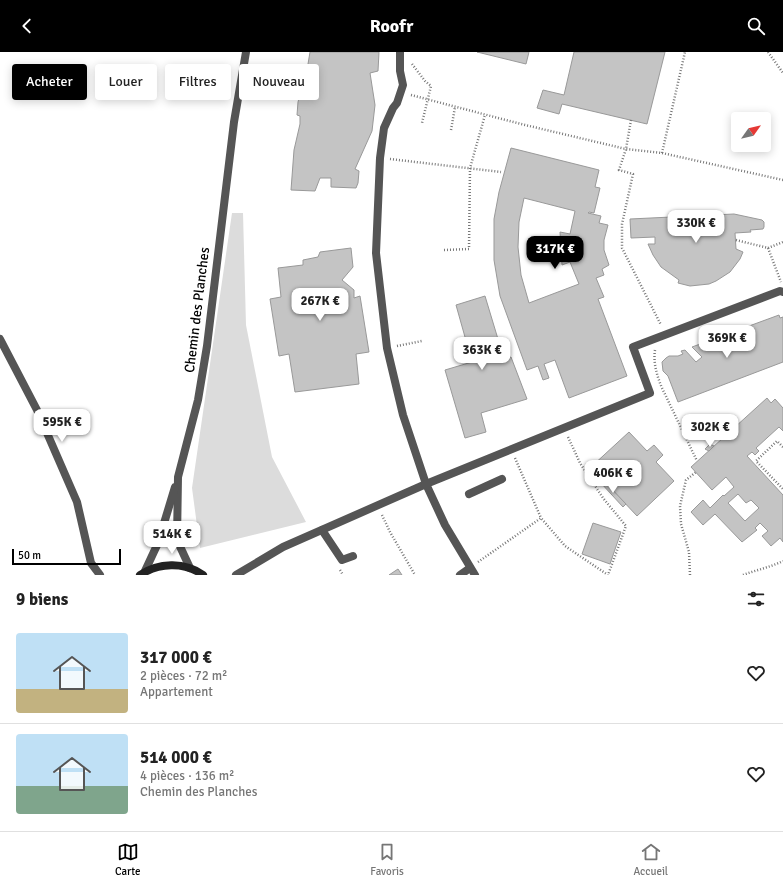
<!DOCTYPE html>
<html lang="fr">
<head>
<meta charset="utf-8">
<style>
  :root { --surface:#fff; --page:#f2f2f2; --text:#222; --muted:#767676; --line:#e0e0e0; --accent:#000 }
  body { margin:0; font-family:Signika,sans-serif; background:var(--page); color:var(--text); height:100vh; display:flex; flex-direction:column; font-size:15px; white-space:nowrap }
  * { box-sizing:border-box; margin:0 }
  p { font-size:13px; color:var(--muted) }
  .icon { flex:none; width:22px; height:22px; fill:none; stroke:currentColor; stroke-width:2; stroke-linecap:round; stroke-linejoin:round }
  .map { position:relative; height:523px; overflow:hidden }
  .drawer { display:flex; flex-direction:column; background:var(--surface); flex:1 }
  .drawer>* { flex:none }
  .guide { position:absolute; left:12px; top:12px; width:400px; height:36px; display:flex; gap:8px }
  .needle { width:26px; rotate:56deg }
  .fabs { position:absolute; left:731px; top:60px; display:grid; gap:8px }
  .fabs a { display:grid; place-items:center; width:40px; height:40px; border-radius:4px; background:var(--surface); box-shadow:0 2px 10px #0003; font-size:20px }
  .scale { position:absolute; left:12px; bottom:10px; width:109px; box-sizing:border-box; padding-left:4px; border:2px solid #000; border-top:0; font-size:11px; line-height:14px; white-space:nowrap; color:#000; -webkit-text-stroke:3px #fff; paint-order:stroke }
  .price { position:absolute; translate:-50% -34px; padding:0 9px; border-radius:8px; background:#fff; color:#222; font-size:13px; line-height:26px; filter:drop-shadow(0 1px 2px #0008) }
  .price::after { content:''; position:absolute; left:50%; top:24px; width:12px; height:9px; margin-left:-6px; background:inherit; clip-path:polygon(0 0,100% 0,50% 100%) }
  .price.current { background:var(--accent); color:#fff }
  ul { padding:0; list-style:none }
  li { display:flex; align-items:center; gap:12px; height:100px; padding:0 16px }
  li+li { border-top:1px solid var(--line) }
  li span { display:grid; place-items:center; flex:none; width:112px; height:80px; border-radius:4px; color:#555 }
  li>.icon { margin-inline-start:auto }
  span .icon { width:48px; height:48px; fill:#fffc; stroke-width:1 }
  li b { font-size:17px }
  h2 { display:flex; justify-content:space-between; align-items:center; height:48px; padding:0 16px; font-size:17px }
  .chip { padding:0 14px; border-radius:4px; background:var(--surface); box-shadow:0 2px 10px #0003; font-size:14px; line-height:36px }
  .chip.current { background:var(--accent); color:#fff }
  header { display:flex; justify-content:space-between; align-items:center; height:52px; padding:0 16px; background:var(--accent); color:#fff; font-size:18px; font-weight:700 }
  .dock { display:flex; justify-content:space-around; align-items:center; height:56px; border-top:1px solid var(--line); background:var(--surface); font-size:11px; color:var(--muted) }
  .dock a { display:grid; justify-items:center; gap:2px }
  .dock .current { color:var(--accent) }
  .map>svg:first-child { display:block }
  .green { fill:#dcdcdc }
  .building { fill:#c4c4c4; stroke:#999; fill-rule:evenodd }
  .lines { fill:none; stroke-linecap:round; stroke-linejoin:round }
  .path { stroke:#777; stroke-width:2.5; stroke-dasharray:1 2; stroke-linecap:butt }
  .service { stroke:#555; stroke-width:8 }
  .minor { stroke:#555; stroke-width:8 }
  .secondary { stroke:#222; stroke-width:8 }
  .labels { text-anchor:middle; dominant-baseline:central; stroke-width:4; stroke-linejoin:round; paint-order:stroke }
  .street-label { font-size:14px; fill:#000; stroke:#fff }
</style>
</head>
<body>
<header><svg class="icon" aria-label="back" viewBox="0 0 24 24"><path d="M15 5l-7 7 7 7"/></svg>Roofr<svg class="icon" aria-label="search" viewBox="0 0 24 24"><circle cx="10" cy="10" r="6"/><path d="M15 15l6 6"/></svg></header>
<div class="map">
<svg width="783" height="523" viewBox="0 0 783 523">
  <rect width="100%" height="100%" fill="#fff"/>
  <!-- green -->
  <polygon class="green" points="232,161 243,161 246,273 272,405 306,470 200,496 192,436"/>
  <!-- building -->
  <g class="building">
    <polygon points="310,0 379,0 378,19 370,21 375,53 372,79 355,117 359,119 358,131 356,136 331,135 331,126 320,126 315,139 291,138 294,98 300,72 300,64 297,63 298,50 300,43 303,44 306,22 310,23 310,19 307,18"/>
    <polygon points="477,0 529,0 526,12"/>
    <polygon points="574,0 665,0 647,72 562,52 559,62 537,56 543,38 564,43"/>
    <path d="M511,96L599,118L595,135L600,136L594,161L589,160L588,161L601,164L599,171L608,173L604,188V198L609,213L602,217L604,223L596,226L604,245L598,247L627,324L569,346L555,308L544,312L549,326L543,328L538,314L527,318L500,244L494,208V167L499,140ZM524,146L575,159L570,182L560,180L562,213L570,210L579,232L529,251L521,223L518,195L519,170Z"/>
    <polygon points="734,162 762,168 764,170 764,175 763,177 750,178 751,180 735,181 736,197 743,200 740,207 730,220 716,229 709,232 690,234 678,231 679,228 661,215 653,203 648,192 655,192 655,185 631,186 630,167"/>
    <polygon points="351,196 353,215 342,228 354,238 354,246 360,244 369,300 356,302 359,332 295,340 289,302 279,304 270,247 281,245 278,216 303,213 303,208 318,205 320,200"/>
    <polygon points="485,244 504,307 511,305 527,347 481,361 486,380 465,386 445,318 472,310 456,253"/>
    <polygon points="779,263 780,266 783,265 783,310 678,350 668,324 663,319 662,310 666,306 669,304 678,304 683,302 681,299 685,298 696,310 702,305 692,295"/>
    <path d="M767,346L771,351L775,347L783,356V379L779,375L756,396L759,399L755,403L752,400L747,404L783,443V490L780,486L771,494L762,484L768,479L760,471L755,476L757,478L742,490L715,462L703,473L691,460L703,448L710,456L723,443L724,444L734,435L726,425L712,438L691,415ZM738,442L746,451L751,448L759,456L745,469L728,451Z"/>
    <polygon points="629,380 647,399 654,393 663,403 656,410 674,429 637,464 591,415"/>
    <polygon points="710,392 714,394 709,399 705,397"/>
    <polygon points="603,428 626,452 623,455 600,430"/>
    <polygon points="593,471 621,480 610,512 582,502"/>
    <polygon points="398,517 402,523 389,523"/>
  </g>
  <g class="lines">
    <!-- path -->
    <g class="path">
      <polyline points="768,0 783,21"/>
      <polyline points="412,12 425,29 431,34 422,71"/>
      <polyline points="411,43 521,72 626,97 662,101 783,128"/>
      <polyline points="631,68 626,97 619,118 633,122 622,172 622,196 661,273"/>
      <polyline points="451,78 455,55"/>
      <polyline points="662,101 685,0"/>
      <polyline points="390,107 501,120"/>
      <polyline points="736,188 768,196 783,190"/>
      <polyline points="768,196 781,230"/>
      <polyline points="444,198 469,197 470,116 485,63"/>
      <polyline points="397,294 422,289"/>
      <path d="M655,298C653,311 657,324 662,336"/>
      <polyline points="662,336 697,409"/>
      <polyline points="568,385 580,411 603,446 626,474 608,523"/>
      <polyline points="783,395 777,389 756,409 783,437"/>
      <polyline points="515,406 541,466"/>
      <polyline points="382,463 390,480 415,523"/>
      <polyline points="478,510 541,466 565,494 608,523"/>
      <polyline points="340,518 343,523"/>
      <polyline points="690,523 689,500 681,472 680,454 686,428 696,420"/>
      <path d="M743,523C756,518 771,515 783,509"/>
    </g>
    <!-- service -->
    <g class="service">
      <polyline points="469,442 502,427"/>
      <polyline points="322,478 342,508 353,504"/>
      <polyline points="236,523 283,495 426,432 403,363 387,296 376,201 380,106 384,76 393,56 397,51 403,33 400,19 400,0"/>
      <polyline points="460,523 470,516"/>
      <polyline points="475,523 445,473 426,432 650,341 633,295 780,239 783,240"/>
    </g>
    <!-- minor -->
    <g class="minor">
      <polyline points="0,287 37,358 77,450 91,511 100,523"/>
      <polyline points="190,516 177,488 178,425 198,348 207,294 234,70 246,0"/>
      <polyline points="145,519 158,491 175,435"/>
    </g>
    <!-- secondary -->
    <path class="secondary" d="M140,523C158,511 184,509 203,523"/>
  </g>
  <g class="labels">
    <!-- street labels -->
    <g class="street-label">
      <text transform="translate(197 258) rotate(-83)">Chemin des Planches</text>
    </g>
  </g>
</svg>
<div class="fabs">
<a><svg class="needle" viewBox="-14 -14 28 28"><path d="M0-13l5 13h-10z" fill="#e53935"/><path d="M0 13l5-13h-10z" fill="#767676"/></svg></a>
</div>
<div class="scale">50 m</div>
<b class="price" style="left:696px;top:192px">330K €</b>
<b class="price current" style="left:555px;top:218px">317K €</b>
<b class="price" style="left:320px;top:270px">267K €</b>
<b class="price" style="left:727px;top:307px">369K €</b>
<b class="price" style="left:482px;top:319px">363K €</b>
<b class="price" style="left:62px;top:391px">595K €</b>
<b class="price" style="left:710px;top:396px">302K €</b>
<b class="price" style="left:613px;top:442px">406K €</b>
<b class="price" style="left:172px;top:503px">514K €</b>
<div class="guide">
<a class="chip current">Acheter</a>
<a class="chip">Louer</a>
<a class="chip">Filtres</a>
<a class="chip">Nouveau</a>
</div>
</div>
<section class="drawer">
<h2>9 biens<svg class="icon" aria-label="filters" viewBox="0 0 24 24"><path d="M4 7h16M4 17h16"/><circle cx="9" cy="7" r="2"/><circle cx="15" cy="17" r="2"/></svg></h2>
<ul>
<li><span style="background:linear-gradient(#bfe0f5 70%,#c2b280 0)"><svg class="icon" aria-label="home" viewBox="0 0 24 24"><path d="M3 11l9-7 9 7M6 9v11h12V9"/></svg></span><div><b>317 000 €</b><p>2 pièces · 72 m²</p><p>Appartement</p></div><svg class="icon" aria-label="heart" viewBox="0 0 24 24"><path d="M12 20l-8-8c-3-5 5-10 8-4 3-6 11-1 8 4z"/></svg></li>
<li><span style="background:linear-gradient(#bfe0f5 65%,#7fa58c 0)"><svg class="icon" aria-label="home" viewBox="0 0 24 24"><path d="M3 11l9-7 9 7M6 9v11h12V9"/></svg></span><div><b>514 000 €</b><p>4 pièces · 136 m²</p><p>Chemin des Planches</p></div><svg class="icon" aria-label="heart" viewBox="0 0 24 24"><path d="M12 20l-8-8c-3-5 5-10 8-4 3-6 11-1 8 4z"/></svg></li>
</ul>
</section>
<nav class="dock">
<a class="current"><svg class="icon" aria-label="map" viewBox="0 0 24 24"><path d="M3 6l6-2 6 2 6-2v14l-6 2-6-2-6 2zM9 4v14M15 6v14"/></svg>Carte</a>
<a><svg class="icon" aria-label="saved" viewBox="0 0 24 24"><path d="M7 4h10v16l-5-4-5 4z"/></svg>Favoris</a>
<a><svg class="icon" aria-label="home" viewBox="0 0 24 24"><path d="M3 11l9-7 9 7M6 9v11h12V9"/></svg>Accueil</a>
</nav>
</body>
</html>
